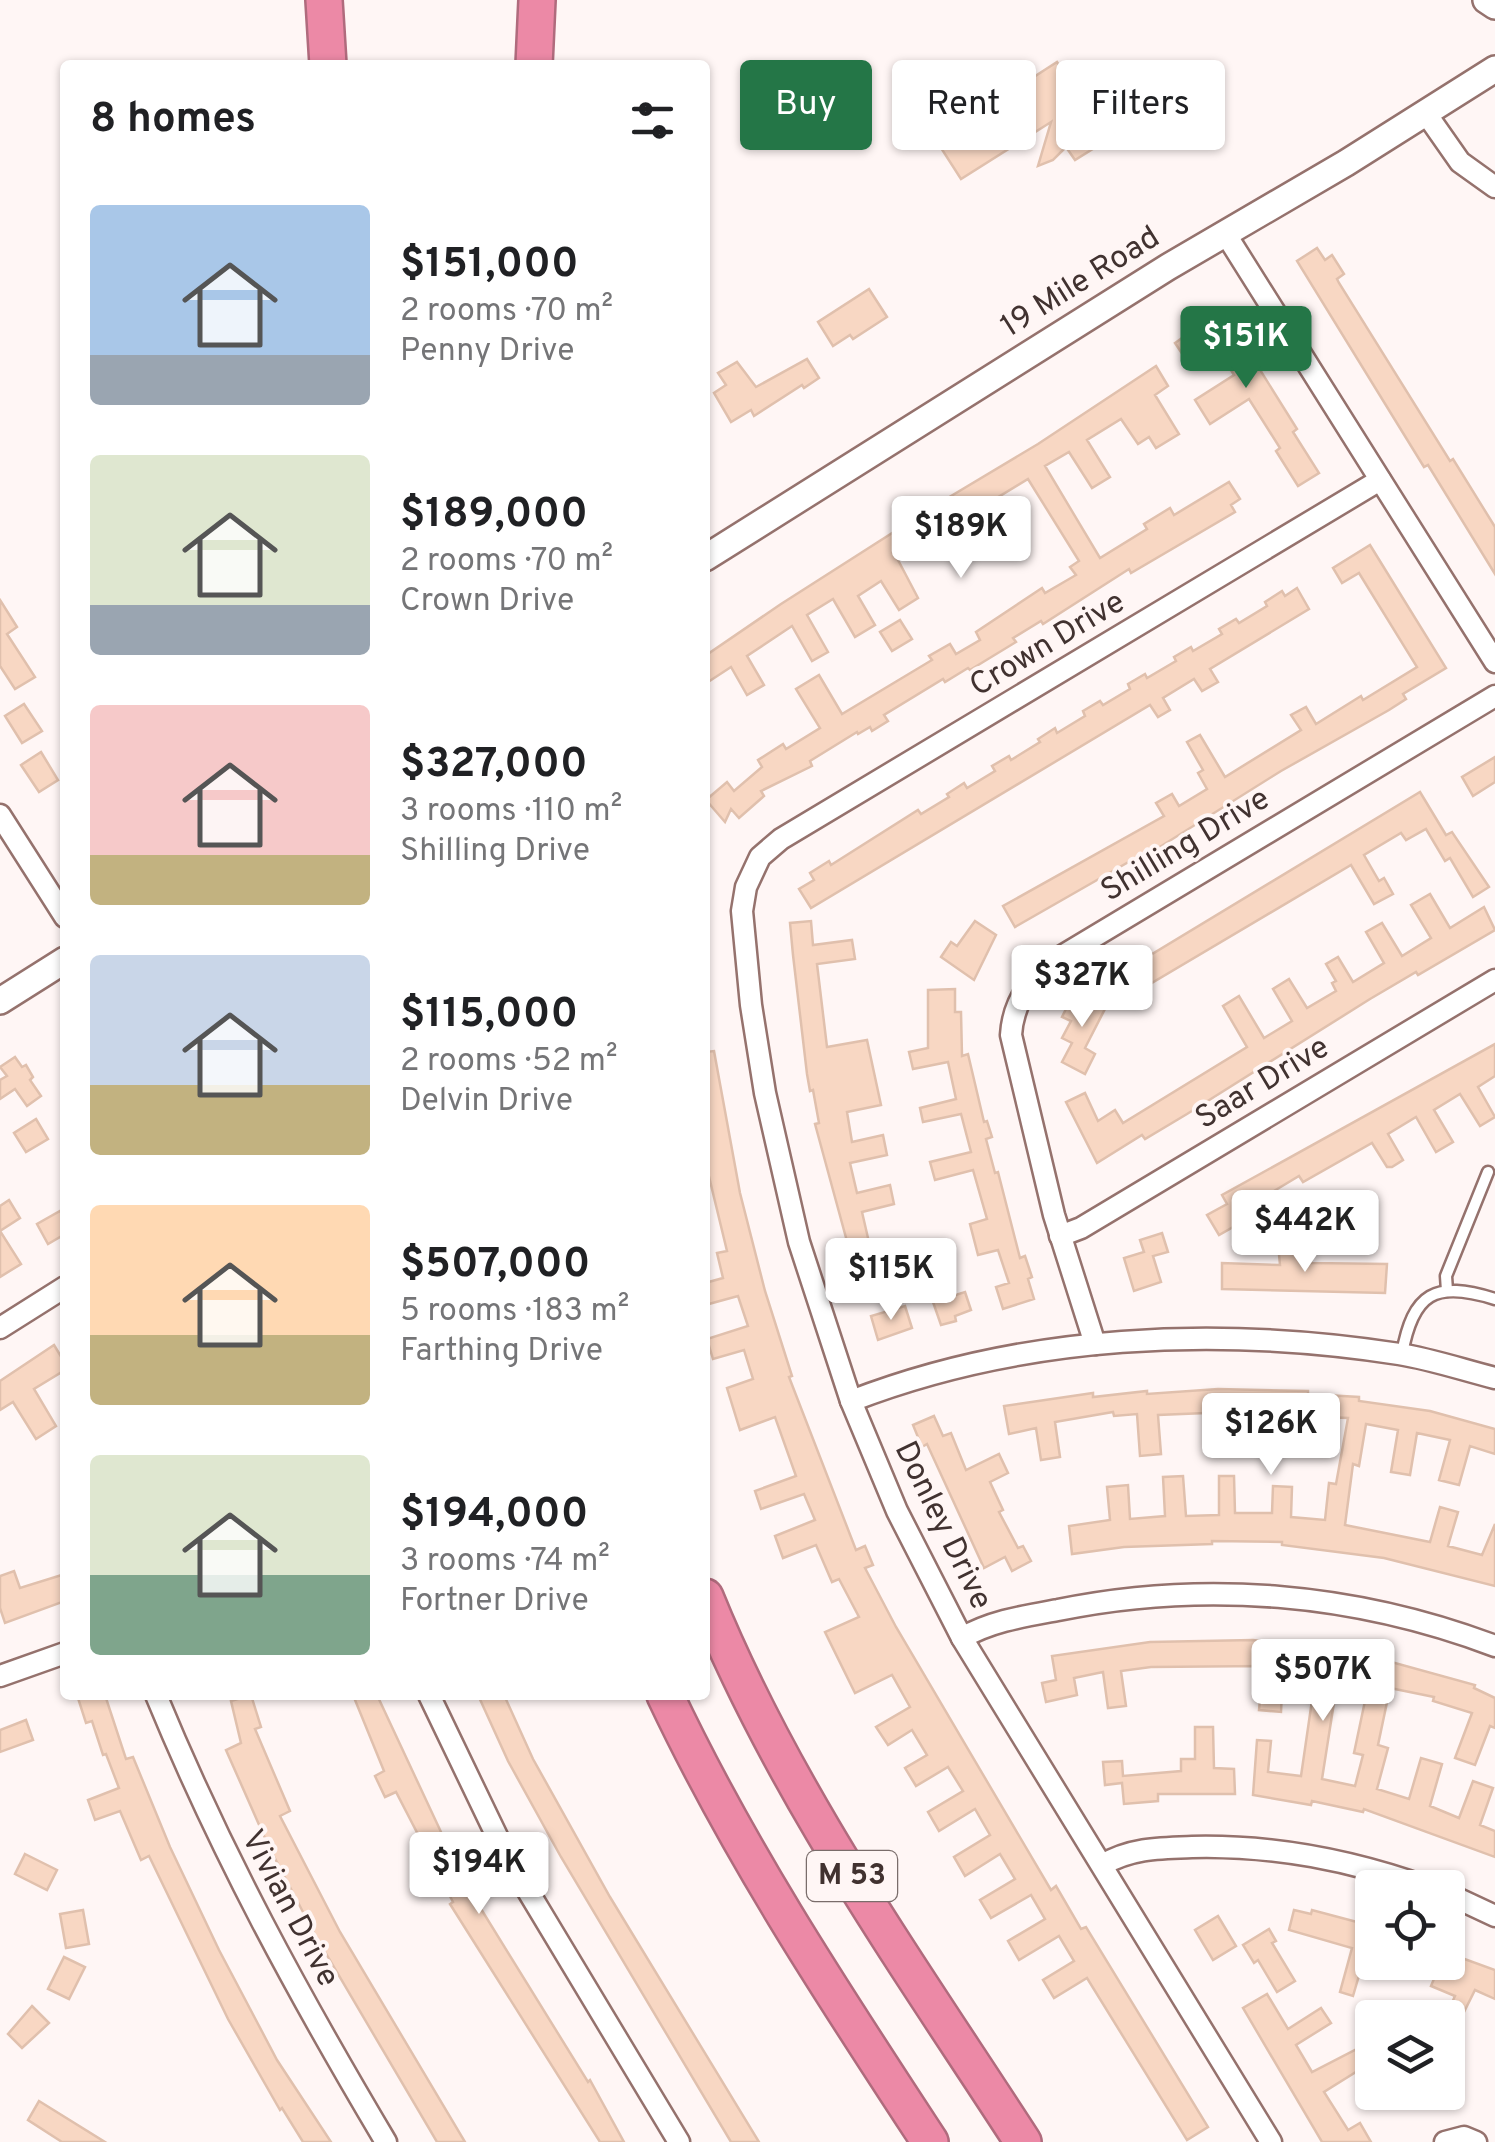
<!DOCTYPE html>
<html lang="en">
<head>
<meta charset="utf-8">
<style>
  :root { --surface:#fff; --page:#f2f2f2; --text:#202124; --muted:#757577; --accent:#247647 }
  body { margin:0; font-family:Overpass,sans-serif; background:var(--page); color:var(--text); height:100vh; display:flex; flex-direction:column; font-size:38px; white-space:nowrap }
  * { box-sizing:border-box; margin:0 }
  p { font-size:32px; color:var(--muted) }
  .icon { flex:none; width:55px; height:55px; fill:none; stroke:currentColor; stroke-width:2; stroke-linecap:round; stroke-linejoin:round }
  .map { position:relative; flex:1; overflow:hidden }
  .side { position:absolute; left:60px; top:60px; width:650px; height:1640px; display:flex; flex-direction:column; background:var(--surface); border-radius:10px; box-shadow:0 2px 8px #0004 }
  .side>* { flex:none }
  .top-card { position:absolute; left:740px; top:60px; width:605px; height:90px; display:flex; gap:20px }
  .controls { position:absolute; left:1355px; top:1870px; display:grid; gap:20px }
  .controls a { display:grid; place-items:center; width:110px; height:110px; border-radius:10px; background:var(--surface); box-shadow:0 2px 8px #0004; font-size:50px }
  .price { position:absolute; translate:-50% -85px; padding:0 22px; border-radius:10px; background:#fff; color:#222; font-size:32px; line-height:65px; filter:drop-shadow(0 2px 5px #0008) }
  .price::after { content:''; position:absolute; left:50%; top:60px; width:30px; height:22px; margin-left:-15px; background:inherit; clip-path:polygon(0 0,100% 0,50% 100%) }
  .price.active { background:var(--accent); color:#fff }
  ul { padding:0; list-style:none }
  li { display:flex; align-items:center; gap:30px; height:250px; padding:0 30px }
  li span { display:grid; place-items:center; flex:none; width:280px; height:200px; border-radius:10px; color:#555 }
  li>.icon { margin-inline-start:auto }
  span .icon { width:120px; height:120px; fill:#fffc; stroke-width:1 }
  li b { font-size:42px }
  h2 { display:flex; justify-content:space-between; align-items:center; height:120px; padding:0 30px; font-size:42px }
  .chip { padding:0 35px; border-radius:10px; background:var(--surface); box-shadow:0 2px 8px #0004; font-size:35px; line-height:90px }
  .chip.active { background:var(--accent); color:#fff }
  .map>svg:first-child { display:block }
  .building { fill:#f8d7c3; stroke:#e0c0ad; stroke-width:2.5; fill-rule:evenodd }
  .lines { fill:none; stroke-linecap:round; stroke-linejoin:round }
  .service-casing { stroke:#95726d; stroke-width:15 }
  .minor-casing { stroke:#95726d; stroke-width:25 }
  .tertiary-casing { stroke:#95726d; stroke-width:30 }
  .motorway-casing { stroke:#b06b7d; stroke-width:40 }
  .service { stroke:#fff; stroke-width:10 }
  .minor { stroke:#fff; stroke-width:20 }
  .tertiary { stroke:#fff; stroke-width:25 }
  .motorway { stroke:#ec89a6; stroke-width:35 }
  .labels { text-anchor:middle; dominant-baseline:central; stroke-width:8; stroke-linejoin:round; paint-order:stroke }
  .shield { fill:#fff6f5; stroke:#7a6d6b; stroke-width:2.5 }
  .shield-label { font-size:30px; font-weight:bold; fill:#413230 }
  .street-label { font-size:32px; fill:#413230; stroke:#fff6f5 }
</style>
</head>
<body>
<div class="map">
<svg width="1495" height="2142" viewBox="0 0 1495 2142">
  <rect width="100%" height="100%" fill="#fff6f5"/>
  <!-- building -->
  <g class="building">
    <polygon points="1057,62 1064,73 1074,67 1095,99 1085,106 1107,140 1075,160 1066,147 1053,160 1038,166 1051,122 961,179 932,134 996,93 1000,99"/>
    <polygon points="1317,248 1325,260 1332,255 1344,274 1337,279 1339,283 1450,461 1453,459 1495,527 1495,574 1428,465 1424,467 1297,261"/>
    <polygon points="869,289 887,317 853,339 850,335 833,346 818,322"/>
    <polygon points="1222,309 1297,429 1293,432 1319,473 1298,486 1276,451 1280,448 1249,399 1210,424 1195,400 1234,375 1215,344 1187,361 1175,343"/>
    <polygon points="807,359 819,378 804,388 802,385 754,416 751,410 731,422 714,393 726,385 718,373 737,362 756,387"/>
    <polygon points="1156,366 1168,386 1155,395 1179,434 1156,448 1149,437 1138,444 1121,419 1087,440 1110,477 1092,488 1069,452 1045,466 1100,558 1147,529 1144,524 1170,508 1174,515 1229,482 1240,499 1231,505 1235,512 1131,573 1129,569 1043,624 1041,621 1013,638 1016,642 970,670 968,668 945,682 943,679 884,715 888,721 872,731 870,727 858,734 857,732 810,761 812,766 761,791 764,796 739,818 731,809 725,822 706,800 727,782 734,791 762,767 758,760 783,744 786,749 820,728 796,689 819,675 842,714 932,660 929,656 950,644 956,654 980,640 976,632 1042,588 1045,593 1076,575 1070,567 1079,561 1028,479 982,507 1004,542 984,554 961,518 898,560 918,598 899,610 881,581 858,596 875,625 855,637 833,599 807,615 828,652 812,661 792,626 747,656 764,685 747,695 731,667 705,684 705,656 781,604 936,505 1038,444"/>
    <polygon points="1370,545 1446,668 1403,694 1406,699 1389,710 1281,771 1155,850 1153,848 1015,927 1003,906 1164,816 1156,803 1172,794 1179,806 1207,789 1198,773 1203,770 1187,742 1200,735 1225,777 1301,730 1291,715 1306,707 1316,724 1361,696 1363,700 1417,667 1359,573 1342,583 1333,568"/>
    <polygon points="1297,588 1309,609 1210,669 1218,682 1202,691 1194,679 1163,698 1170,710 1158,717 1150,705 811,908 799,889 814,880 810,873 829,861 831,865 918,810 921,814 949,797 947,794 964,783 967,788 995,771 992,766 1009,756 1011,760 1040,742 1038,739 1055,728 1057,733 1085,716 1083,711 1100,701 1103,705 1130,689 1128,684 1145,674 1147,678 1176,661 1174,657 1191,647 1193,651 1222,634 1219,629 1236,619 1239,623 1267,606 1265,602 1282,591 1285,596"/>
    <polygon points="0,600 17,627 7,634 35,677 15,689 0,666"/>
    <polygon points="900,620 912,639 892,651 880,632"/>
    <polygon points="24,704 42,731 22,743 5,716"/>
    <polygon points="41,752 58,780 39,792 21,765"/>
    <polygon points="1495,757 1495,782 1473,796 1462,777"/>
    <polygon points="1420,792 1446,835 1452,832 1489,887 1473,897 1450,858 1445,861 1426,829 1406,840 1401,833 1364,855 1379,881 1384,878 1393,894 1374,904 1351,865 1123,1000 1111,979"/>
    <polygon points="1430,894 1450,928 1484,907 1495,930 1418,975 1416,972 1370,999 1187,1114 1145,1139 1142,1135 1097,1163 1066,1102 1085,1093 1098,1121 1115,1110 1123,1123 1247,1047 1223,1006 1239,996 1264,1038 1292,1021 1273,989 1289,979 1307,1008 1336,991 1332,983 1336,981 1326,964 1338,957 1353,982 1384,963 1366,932 1382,923 1402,956 1431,938 1411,905"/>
    <polygon points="811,921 813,945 852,940 855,959 817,964 827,1047 867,1040 881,1105 847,1112 852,1142 883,1135 887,1155 850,1163 857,1193 890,1185 894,1204 862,1212 871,1251 851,1256 815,1124 819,1123 813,1090 810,1091 807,1074 793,955 790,923"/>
    <polygon points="975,921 996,935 974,980 941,957 951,942 957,946"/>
    <polygon points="955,989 955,1012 961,1012 962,1056 968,1054 984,1122 987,1121 992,1137 986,1139 995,1173 998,1172 1020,1258 1025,1256 1032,1277 1028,1279 1034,1299 1003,1309 996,1287 1009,1283 998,1250 978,1255 970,1224 987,1219 973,1170 935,1180 930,1162 971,1152 961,1114 923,1122 920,1108 956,1099 948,1062 913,1069 909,1052 928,1048 928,990"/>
    <polygon points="1086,992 1108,1003 1085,1048 1095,1054 1085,1074 1062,1062 1072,1043 1062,1038 1071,1021 1062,1017 1071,999 1080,1004"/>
    <polygon points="1495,1044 1495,1076 1478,1087 1495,1117 1480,1126 1460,1094 1434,1110 1453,1142 1436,1152 1416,1117 1388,1134 1403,1160 1392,1167 1387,1167 1372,1143 1303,1182 1299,1176 1264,1197 1266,1201 1237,1218 1240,1223 1219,1235 1207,1215 1227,1204 1222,1195"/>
    <polygon points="714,1051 740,1193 765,1291 792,1376 789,1377 856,1550 865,1546 873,1565 865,1568 896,1627 1051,1890 1056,1886 1081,1929 1086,1927 1208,2127 1187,2140 1087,1978 1054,1998 1043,1980 1074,1961 1059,1936 1019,1960 1008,1941 1045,1919 1031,1895 991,1918 980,1900 1015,1879 1000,1854 965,1876 954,1857 990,1835 975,1809 939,1831 928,1812 963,1791 948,1767 916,1786 905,1768 927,1755 912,1730 888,1745 876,1727 910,1707 892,1675 855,1693 825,1632 859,1617 839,1579 832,1582 816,1545 783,1558 775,1536 815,1520 804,1494 761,1509 755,1491 796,1476 775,1417 740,1430 727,1388 753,1379 744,1350 713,1359 707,1339 748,1326 738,1296 705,1305 705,1283 723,1278 717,1253 727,1251 705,1160 705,1052"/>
    <polygon points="15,1057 22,1067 26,1065 33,1077 30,1080 41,1096 27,1106 15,1089 0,1099 0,1080 7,1076 0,1067"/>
    <polygon points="36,1119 48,1139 26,1152 14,1133"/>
    <polygon points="9,1200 20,1218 0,1231 21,1264 0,1277 0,1206"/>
    <polygon points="60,1211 65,1220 65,1234 48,1244 37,1224"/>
    <polygon points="1162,1233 1168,1252 1153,1256 1161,1282 1134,1291 1124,1258 1144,1252 1140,1240"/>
    <polygon points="1278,1244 1312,1247 1311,1263 1387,1264 1385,1293 1222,1289 1222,1263 1280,1265"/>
    <polygon points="965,1292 971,1310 955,1316 956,1321 941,1325 933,1302"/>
    <polygon points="905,1306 912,1328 878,1340 871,1316"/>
    <polygon points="54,1345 65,1363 65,1370 34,1389 56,1426 36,1439 13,1402 0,1410 0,1381"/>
    <polygon points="1218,1389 1308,1391 1308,1394 1359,1397 1359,1401 1430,1411 1495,1429 1495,1454 1470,1446 1459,1485 1439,1480 1450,1440 1417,1433 1410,1475 1391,1472 1398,1430 1366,1424 1359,1466 1353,1464 1345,1525 1430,1542 1440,1507 1458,1512 1448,1546 1482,1555 1495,1524 1495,1586 1384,1558 1282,1545 1282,1542 1212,1541 1212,1544 1124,1547 1072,1554 1069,1526 1110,1520 1107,1487 1128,1485 1130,1519 1165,1516 1163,1477 1183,1476 1186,1516 1219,1515 1219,1476 1234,1476 1235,1513 1272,1513 1273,1486 1292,1487 1291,1517 1325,1520 1329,1483 1336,1484 1348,1418 1322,1417 1322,1413 1255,1411 1158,1415 1161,1454 1140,1456 1137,1414 1114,1416 1113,1412 1055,1422 1060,1457 1041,1460 1036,1428 1009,1434 1004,1406 1093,1393 1093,1397 1147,1391 1147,1394"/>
    <polygon points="934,1416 943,1436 951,1433 966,1470 999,1454 1008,1473 990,1482 1003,1510 999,1512 1018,1548 1023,1546 1031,1561 1012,1571 1005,1557 984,1568 927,1444 922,1447 913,1425"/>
    <polygon points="14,1571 20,1588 65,1574 65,1601 5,1623 0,1608 0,1576"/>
    <path d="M1253,1640L1366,1655L1475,1685L1474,1688L1495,1698V1728L1490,1726L1475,1765L1455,1758L1472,1713L1433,1701L1434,1697L1390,1688L1378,1745L1388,1748L1377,1789L1409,1799L1421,1758L1442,1764L1430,1806L1459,1818L1473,1781L1493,1788L1480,1825L1495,1831V1857L1364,1809L1363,1812L1312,1801L1311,1805L1253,1795L1257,1740L1271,1741L1268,1772L1301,1776L1316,1673L1283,1670L1281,1712L1259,1710L1263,1666L1151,1667L1121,1671L1126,1706L1108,1708L1103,1672L1074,1678L1077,1695L1046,1702L1042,1683L1056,1680L1052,1656L1150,1642ZM1338,1677L1369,1682L1354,1753L1363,1755L1355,1786L1322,1779Z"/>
    <polygon points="88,1695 105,1695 126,1759 133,1757 170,1847 219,1950 277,2060 331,2142 303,2142 282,2108 280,2110 228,2019 149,1856 141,1860 120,1811 95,1820 88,1800 119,1788 106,1754 103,1755 92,1721 86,1723 78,1698"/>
    <polygon points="251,1695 261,1727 255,1729 290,1811 280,1816 340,1932 465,2142 437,2142 315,1935 268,1845 226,1750 241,1743 231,1701"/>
    <polygon points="353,1695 377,1695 441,1832 469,1882 465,1883 588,2082 590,2080 624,2142 600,2142 450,1904 453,1902 396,1792 385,1797 375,1776 384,1771"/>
    <polygon points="478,1695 504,1695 533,1759 610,1897 759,2142 731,2142 561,1857 508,1761"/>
    <polygon points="26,1720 33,1740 0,1752 0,1730"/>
    <polygon points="1195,1727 1213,1727 1214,1768 1234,1769 1235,1794 1158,1794 1158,1801 1124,1804 1122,1783 1105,1785 1103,1762 1122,1761 1123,1776 1181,1771 1181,1759 1195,1759"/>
    <polygon points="25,1854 57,1870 47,1890 15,1874"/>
    <polygon points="83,1910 89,1944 66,1948 60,1914"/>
    <polygon points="1294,1910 1311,1914 1312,1910 1372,1926 1372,1958 1365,1955 1353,1996 1340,1992 1352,1948 1289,1930"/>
    <polygon points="1218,1916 1236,1946 1213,1960 1195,1930"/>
    <polygon points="1269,1929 1276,1941 1272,1943 1295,1981 1277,1992 1258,1960 1254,1963 1243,1945"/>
    <polygon points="1448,1953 1495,1970 1495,1999 1475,1990 1458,2024 1445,2018 1455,1996 1431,1986 1441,1962 1448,1962"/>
    <polygon points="64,1957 85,1967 69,1999 48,1989"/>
    <polygon points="1267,1994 1288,2029 1321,2008 1331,2023 1296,2045 1312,2072 1357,2049 1365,2062 1357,2066 1359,2070 1324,2092 1348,2130 1360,2123 1371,2142 1322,2142 1243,2008"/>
    <polygon points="32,2006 49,2023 22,2048 8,2034"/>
    <polygon points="39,2101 105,2142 62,2142 28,2120"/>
  </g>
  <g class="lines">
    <!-- service casing -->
    <g class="service-casing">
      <g id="service">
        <polyline points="1447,1291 1446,1276 1488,1172"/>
        <path d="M1402,1354C1413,1293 1435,1280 1495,1299"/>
      </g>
    </g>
    <!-- minor casing -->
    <g class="minor-casing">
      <g id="minor">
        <polyline points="1425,112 1460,162 1495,187"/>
        <polyline points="1225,233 1495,662"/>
        <polyline points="0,815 65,917"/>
        <polyline points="1060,1236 1081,1228 1495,980"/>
        <polyline points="0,1328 65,1287"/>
        <path d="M1095,1344L1054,1215L1011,1035C1013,1002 1030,978 1057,959L1495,696"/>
        <path d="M851,1401C1024,1334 1218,1326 1399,1354C1431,1359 1463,1370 1495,1378"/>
        <path d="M962,1638C991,1621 1025,1616 1058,1610C1204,1580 1355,1593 1495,1646"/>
        <polyline points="0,1676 65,1653"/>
        <path d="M156,1695C222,1855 298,1994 386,2142"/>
        <polyline points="429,1695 505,1853 679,2142"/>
        <path d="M1102,1865C1131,1848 1159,1848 1192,1847C1275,1845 1351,1860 1429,1888"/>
        <polyline points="1448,1894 1495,1916"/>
        <polyline points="1271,2142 962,1638 897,1511 851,1401 799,1242 765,1093 751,1005 742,911 746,887 760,857 781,839 1380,480"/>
        <polyline points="1445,2142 1464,2137 1476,2142"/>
      </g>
    </g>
    <!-- tertiary casing -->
    <g class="tertiary-casing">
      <g id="tertiary">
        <polyline points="1486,0 1495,6"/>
        <polyline points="705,558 1168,267 1346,163 1495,69"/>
        <polyline points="0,1001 65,960"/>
      </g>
    </g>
    <!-- motorway casing -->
    <g class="motorway-casing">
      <g id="motorway">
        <polyline points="324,0 328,65"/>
        <polyline points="534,65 537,0"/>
        <path d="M705,1597C784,1792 909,1966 1023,2142"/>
        <path d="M665,1695C739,1852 835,1997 930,2142"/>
      </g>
    </g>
    <!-- service -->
    <use href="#service" class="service"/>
    <!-- minor -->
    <use href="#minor" class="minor"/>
    <!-- tertiary -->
    <use href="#tertiary" class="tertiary"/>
    <!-- motorway -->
    <use href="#motorway" class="motorway"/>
  </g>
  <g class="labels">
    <!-- shield labels -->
    <rect class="shield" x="807" y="1851" width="90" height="50" rx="8"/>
    <g class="shield-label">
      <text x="852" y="1876">M 53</text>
    </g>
    <!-- street labels -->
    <g class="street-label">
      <text transform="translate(1081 283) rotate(-32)">19 Mile Road</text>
      <text transform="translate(1048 645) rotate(-31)">Crown Drive</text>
      <text transform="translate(1186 846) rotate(-31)">Shilling Drive</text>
      <text transform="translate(1263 1084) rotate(-31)">Saar Drive</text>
      <text transform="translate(942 1526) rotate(64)">Donley Drive</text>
      <text transform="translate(289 1909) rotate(62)">Vivian Drive</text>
    </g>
  </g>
</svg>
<div class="controls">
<a><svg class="icon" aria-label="locate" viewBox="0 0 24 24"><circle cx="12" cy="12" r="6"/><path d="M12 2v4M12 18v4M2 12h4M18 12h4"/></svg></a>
<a><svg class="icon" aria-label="layers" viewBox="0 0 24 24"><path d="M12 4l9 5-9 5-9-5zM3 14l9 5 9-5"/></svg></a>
</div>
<b class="price active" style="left:1246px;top:391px">$151K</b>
<b class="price" style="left:961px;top:581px">$189K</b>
<b class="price" style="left:1082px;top:1030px">$327K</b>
<b class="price" style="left:1305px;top:1275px">$442K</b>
<b class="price" style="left:891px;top:1323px">$115K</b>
<b class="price" style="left:1271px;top:1478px">$126K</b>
<b class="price" style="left:1323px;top:1724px">$507K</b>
<b class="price" style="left:479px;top:1917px">$194K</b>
<div class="top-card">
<a class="chip active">Buy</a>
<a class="chip">Rent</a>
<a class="chip">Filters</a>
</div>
<section class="side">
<h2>8 homes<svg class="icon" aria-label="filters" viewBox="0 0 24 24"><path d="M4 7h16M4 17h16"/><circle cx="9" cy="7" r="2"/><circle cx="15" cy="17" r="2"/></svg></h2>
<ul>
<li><span style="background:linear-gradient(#a9c7e8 75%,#9aa5b1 0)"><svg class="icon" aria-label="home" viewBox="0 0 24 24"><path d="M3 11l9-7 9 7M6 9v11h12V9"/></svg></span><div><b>$151,000</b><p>2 rooms · 70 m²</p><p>Penny Drive</p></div></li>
<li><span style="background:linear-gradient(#dfe7d0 75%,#9aa5b1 0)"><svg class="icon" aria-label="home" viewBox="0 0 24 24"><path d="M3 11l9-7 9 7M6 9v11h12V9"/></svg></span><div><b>$189,000</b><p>2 rooms · 70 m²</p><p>Crown Drive</p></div></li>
<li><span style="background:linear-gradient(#f6c9c9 75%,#c2b280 0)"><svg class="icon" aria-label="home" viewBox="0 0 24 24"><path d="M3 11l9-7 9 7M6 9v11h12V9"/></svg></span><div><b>$327,000</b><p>3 rooms · 110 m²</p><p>Shilling Drive</p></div></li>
<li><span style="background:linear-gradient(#c9d6e8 65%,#c2b280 0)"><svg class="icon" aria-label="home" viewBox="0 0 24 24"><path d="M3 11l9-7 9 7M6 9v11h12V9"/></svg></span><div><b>$115,000</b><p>2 rooms · 52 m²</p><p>Delvin Drive</p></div></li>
<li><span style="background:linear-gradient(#ffd9b3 65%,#c2b280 0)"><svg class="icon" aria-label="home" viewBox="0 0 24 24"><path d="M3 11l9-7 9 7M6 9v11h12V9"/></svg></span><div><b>$507,000</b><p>5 rooms · 183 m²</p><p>Farthing Drive</p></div></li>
<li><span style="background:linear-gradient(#dfe7d0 60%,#7fa58c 0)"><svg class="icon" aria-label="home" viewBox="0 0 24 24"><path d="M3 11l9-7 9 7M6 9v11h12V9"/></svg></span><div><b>$194,000</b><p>3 rooms · 74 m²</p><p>Fortner Drive</p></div></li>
</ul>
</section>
</div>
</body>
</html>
